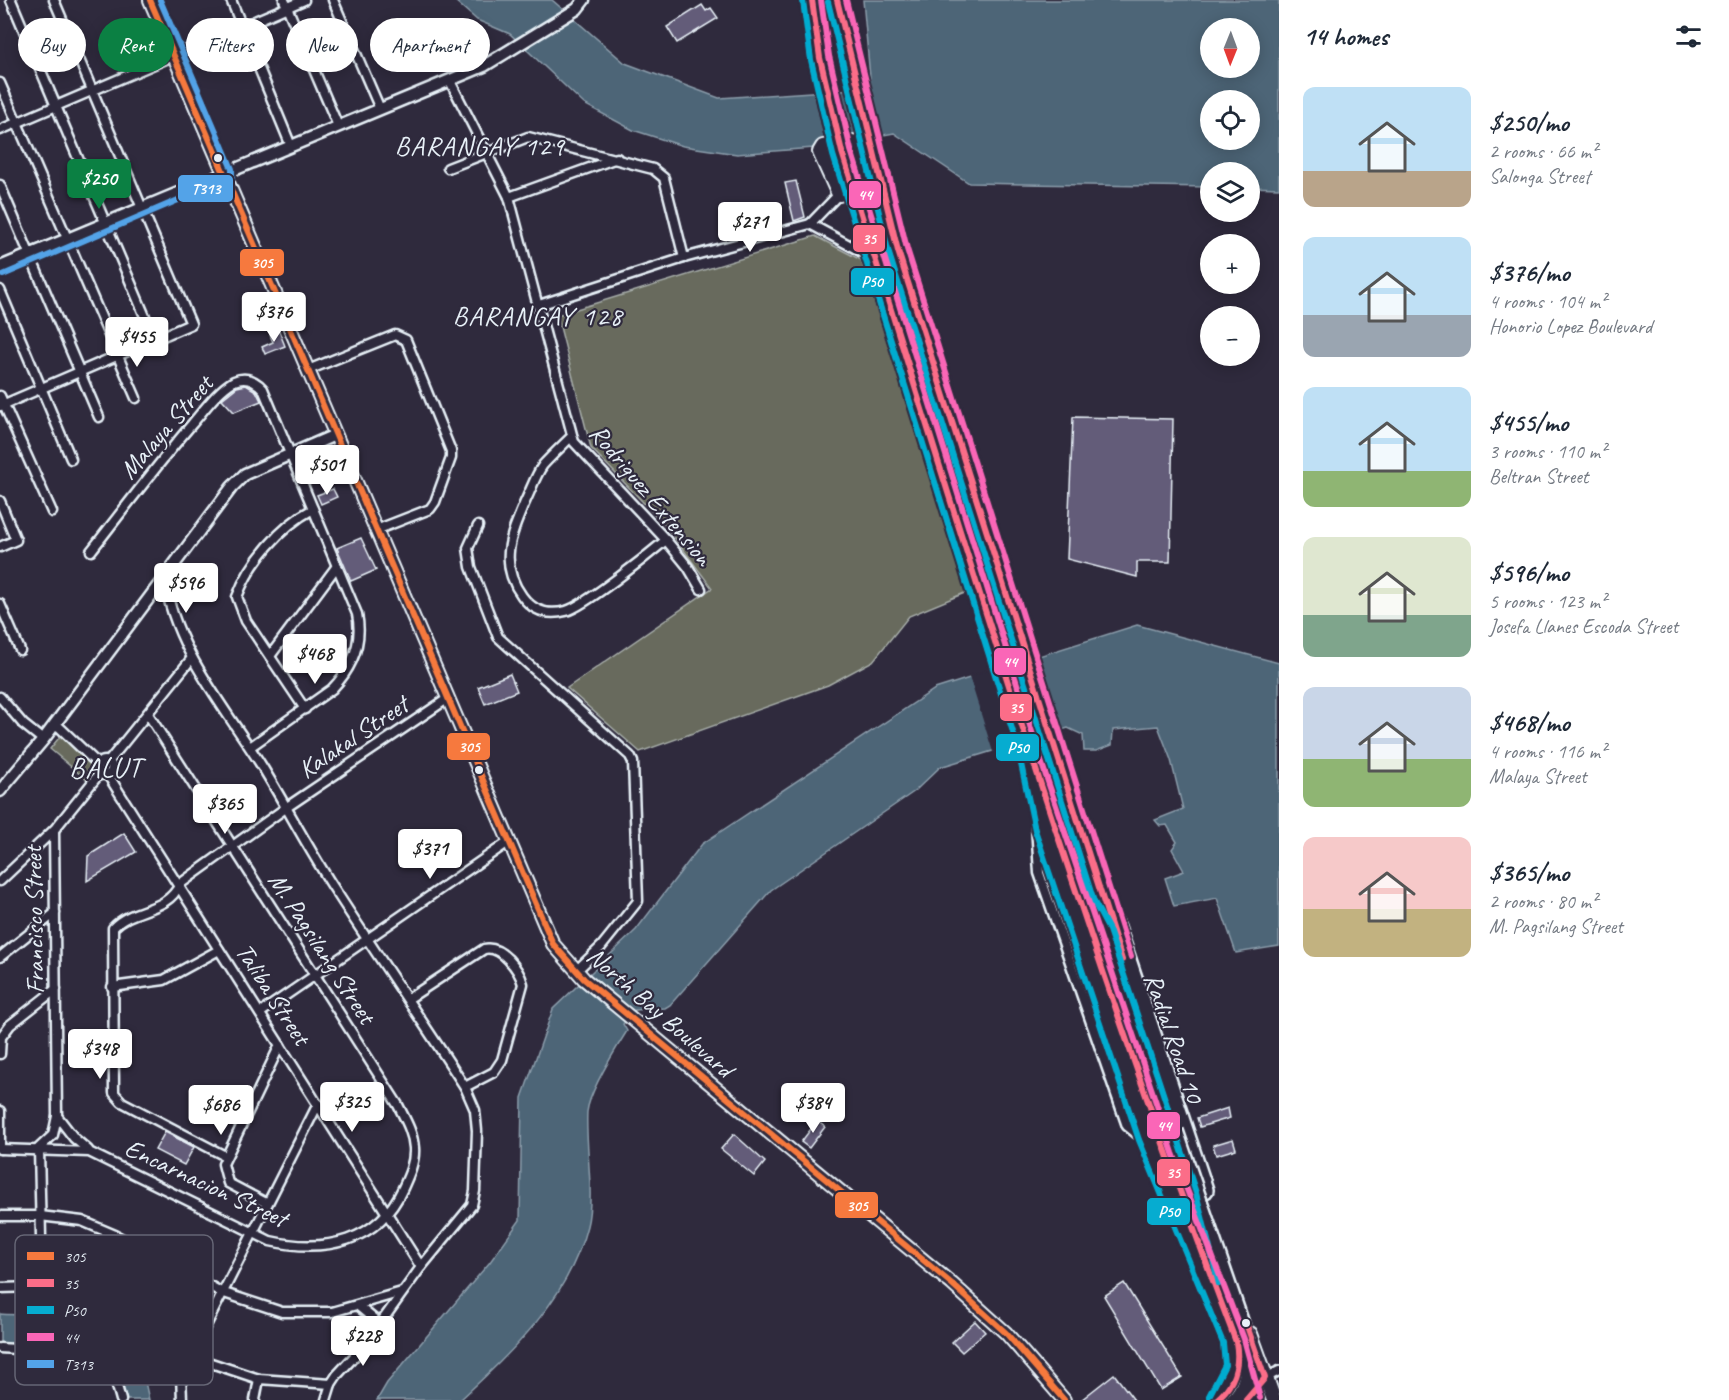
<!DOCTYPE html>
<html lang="en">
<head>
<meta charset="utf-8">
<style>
  :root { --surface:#fff; --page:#f6f6f7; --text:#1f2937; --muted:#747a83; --accent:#0b8043 }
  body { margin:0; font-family:Caveat,sans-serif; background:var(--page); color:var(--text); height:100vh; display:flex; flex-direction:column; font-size:22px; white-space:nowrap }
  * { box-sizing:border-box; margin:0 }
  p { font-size:20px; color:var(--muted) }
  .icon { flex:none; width:33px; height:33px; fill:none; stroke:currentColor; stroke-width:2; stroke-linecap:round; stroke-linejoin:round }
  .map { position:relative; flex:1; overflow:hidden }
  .sheet { display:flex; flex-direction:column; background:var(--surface); width:450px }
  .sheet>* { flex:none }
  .hud { position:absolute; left:18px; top:18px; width:570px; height:54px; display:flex; gap:12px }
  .needle { width:39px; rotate:181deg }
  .tools { position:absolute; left:1200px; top:18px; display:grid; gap:12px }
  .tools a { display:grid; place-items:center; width:60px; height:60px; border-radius:50%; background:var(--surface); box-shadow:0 3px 15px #0003; font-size:30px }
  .price { position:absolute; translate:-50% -51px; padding:0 14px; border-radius:6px; background:#fff; color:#222; font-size:20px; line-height:39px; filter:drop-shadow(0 2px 3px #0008) }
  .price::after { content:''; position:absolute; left:50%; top:36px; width:18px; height:14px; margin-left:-9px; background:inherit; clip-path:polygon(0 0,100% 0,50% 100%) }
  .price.current { background:var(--accent); color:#fff }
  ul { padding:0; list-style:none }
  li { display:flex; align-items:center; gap:18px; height:150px; padding:0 24px }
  li span { display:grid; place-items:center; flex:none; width:168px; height:120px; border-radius:12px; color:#555 }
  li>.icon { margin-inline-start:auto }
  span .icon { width:72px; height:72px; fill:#fffc; stroke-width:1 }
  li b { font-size:26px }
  h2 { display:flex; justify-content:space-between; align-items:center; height:72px; padding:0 24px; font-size:26px }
  .pill { padding:0 21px; border-radius:27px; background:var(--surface); box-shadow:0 3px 15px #0003; font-size:21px; line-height:54px }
  .pill.current { background:var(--accent); color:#fff }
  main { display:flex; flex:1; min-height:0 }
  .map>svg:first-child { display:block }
  .green { fill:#676b5d; stroke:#a8aeaa; stroke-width:1.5 }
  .water { fill:#4d6577; stroke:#8b9dab; stroke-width:1.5; fill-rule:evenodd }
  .pier { fill:#2f2a3d }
  .building { fill:#645b79; stroke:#e8f1f8; stroke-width:1.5 }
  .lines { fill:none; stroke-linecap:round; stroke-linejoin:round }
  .minor-casing { stroke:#e8f1f8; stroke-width:13 }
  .tertiary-casing { stroke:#e8f1f8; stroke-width:15 }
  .secondary-casing { stroke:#e8f1f8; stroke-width:16 }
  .primary-casing { stroke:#e8f1f8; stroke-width:18 }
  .trunk-casing { stroke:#e8f1f8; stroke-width:18 }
  .motorway-casing { stroke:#e8f1f8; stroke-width:20 }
  .minor { stroke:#2f2a3d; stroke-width:8 }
  .tertiary { stroke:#2f2a3d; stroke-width:10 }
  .secondary { stroke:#2f2a3d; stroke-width:12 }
  .primary { stroke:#2f2a3d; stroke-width:14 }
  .trunk { stroke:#2f2a3d; stroke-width:14 }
  .motorway { stroke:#2f2a3d; stroke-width:15 }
  .trunk-bridge-casing { stroke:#e8f1f8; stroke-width:18; stroke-linecap:butt }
  .motorway-bridge-casing { stroke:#e8f1f8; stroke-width:20; stroke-linecap:butt }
  .trunk-bridge { stroke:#2f2a3d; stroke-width:14 }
  .motorway-bridge { stroke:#2f2a3d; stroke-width:15 }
  .bus-1-casing { stroke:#2f2a3d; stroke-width:10 }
  .bus-2-casing { stroke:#2f2a3d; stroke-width:10 }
  .bus-3-casing { stroke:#2f2a3d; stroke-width:10 }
  .bus-4-casing { stroke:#2f2a3d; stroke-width:10 }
  .bus-5-casing { stroke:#2f2a3d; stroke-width:10 }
  .bus-1 { stroke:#f6793e; stroke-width:6 }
  .bus-2 { stroke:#fb6d88; stroke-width:6 }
  .bus-3 { stroke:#06acd0; stroke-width:6 }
  .bus-4 { stroke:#fa66b7; stroke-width:6 }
  .bus-5 { stroke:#53a3e8; stroke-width:6 }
  .bus-dot { fill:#e8f1f8; stroke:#2f2a3d; stroke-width:2 }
  .labels { text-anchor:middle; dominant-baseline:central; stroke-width:4.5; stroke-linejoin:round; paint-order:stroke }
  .street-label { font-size:26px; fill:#e8f1f8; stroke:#2f2a3d }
  .neighbourhood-label { font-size:27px; letter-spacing:1.5px; fill:#e8f1f8; stroke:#2f2a3d }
  .quarter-label { font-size:28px; letter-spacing:1.5px; fill:#e8f1f8; stroke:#2f2a3d }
  .key { fill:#2f2a3d; stroke:#666675; stroke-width:1.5 }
  .key-label { font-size:16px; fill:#e8f1f8 }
  .line-badge { stroke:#2f2a3d; stroke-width:2 }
  .badge-label { font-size:16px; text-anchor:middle; font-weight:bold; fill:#fff }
</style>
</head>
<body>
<main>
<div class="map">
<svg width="1279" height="1400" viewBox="0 0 1279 1400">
  <rect width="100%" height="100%" fill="#2f2a3d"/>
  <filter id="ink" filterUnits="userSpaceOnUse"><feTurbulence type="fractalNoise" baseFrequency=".0167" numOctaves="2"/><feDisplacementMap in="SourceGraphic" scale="12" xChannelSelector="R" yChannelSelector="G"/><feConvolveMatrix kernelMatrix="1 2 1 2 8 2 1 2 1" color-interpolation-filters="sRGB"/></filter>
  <g filter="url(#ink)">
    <!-- green -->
    <g class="green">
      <polygon points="815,236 861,260 967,592 909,616 873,661 828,685 640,752 567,688 712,588 665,525 591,448 557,315"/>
      <polygon points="62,734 96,764 95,774 88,781 50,749"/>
    </g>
    <!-- water -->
    <g class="water">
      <path d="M454,0H552L625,63L719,98L871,88L863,0H1279V188L1250,187V172H1210V187L969,183L894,133L814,148L737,154L683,146L633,130L584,104L510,34L477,20ZM1210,28H1250V68H1210ZM1210,100H1250V140H1210Z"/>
      <path d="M1137,625L1279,663V946L1236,953L1217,898L1174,906L1165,878L1184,871L1172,849L1177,842L1167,825L1160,826L1155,820L1183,809L1171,760L1158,726L1113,730L1112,745L1096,751H1084L1083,735L1068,728L940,767L915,791L771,890L670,1005L665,1008L635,1010L623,1024L627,1031C615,1050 589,1091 587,1112C585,1146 595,1195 587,1226C569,1298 513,1351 460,1400H377L387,1383L490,1262L520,1220L522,1098L553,1009L636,930L702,844L935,689Z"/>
      <path d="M0,1314C27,1316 115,1315 129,1339C139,1358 145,1379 149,1400H123L118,1378L105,1358L69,1350L0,1345Z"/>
    </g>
    <!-- pier -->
    <g class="pier">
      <polygon points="866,69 882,136 862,141 849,86 868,85"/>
      <polygon points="840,87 853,143 826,149 813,89"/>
      <polygon points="1037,654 1062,732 1042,738 1017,660"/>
      <polygon points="1014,662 1038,739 993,752 969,676"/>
    </g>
    <!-- building -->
    <g class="building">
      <polygon points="702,5 706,11 711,8 718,18 677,43 667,27"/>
      <polygon points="796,181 805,217 794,221 785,183"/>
      <polygon points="279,331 285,346 265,354 262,347 273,342 270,335"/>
      <polygon points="246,385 256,391 261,401 234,412 222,399 237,387"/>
      <polygon points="1073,417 1173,419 1170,562 1137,562 1137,577 1067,559"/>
      <polygon points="333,489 337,497 321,504 317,495"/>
      <polygon points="361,538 376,570 351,581 337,548"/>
      <polygon points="510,674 517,691 485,704 478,687"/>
      <polygon points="124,833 136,852 87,881 88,856"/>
      <polygon points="1228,1108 1230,1118 1200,1127 1197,1118"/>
      <polygon points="817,1121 825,1127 809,1148 801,1142"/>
      <polygon points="165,1132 194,1147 184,1165 155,1150"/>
      <polygon points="734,1134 765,1162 754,1176 721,1149"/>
      <polygon points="1233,1139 1236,1149 1216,1155 1213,1145"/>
      <polygon points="1124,1283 1182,1377 1161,1390 1104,1296"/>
      <polygon points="975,1321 985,1332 962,1352 952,1342"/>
      <polygon points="1114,1374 1134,1400 1081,1400"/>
    </g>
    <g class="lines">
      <!-- minor casing -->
      <g class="minor-casing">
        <g id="minor">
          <polyline points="11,0 155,340"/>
          <polyline points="231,0 291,146"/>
          <polyline points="284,0 338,126"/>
          <polyline points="333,0 380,109"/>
          <polyline points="450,81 509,197 574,442 666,540 688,567 701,589"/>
          <polyline points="0,83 136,398"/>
          <polyline points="0,130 304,0"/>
          <polyline points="448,168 528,137 653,169 664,178 684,258"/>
          <polyline points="0,185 99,417"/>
          <polyline points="509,197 617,158"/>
          <polyline points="810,224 875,259"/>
          <polyline points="0,290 71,459"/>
          <polyline points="539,305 684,258 810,224 839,194 850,177"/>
          <polyline points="308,370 395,335 406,340 451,451 451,458 435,502 430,509 376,530"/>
          <polyline points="0,396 52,512"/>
          <polyline points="0,406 191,324 54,0"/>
          <path d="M572,436C563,445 552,455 543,465C535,476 531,490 525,502C511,535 498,563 522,596C533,611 547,616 566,611C585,606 648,555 666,540"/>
          <polyline points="0,501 16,540 0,547"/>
          <polyline points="478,526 468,548 471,567 498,637 630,756 633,762 638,901 601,947 576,971"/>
          <path d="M91,551C124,509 157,465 192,424C204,410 218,390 234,381C246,376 255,380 263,389L357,614C363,643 352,668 332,689L250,747"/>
          <path d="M164,575C173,648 225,707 263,768C288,809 310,852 337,893C379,958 423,1022 465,1087L475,1110L477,1131L475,1191L472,1205L421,1267L364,1346L337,1375L331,1384L326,1400"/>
          <polyline points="0,604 20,650"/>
          <polyline points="270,656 337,566"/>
          <polyline points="0,697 23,724 43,740"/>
          <path d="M305,709L246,621L237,597C250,562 281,526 313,509"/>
          <polyline points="55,723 99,765"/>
          <circle cx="105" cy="768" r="7"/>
          <polyline points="109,761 192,658"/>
          <polyline points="108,775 421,1267"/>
          <polyline points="1035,809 1039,873 1127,1126 1148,1143"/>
          <polyline points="54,830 57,1116 74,1138 88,1150"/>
          <polyline points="0,881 54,830 100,773"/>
          <polyline points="0,957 55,913"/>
          <polyline points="112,987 164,980 219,950"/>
          <path d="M408,999L484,949C501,945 519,969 523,984L502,1060L494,1072L465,1087"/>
          <polyline points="260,1013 507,843"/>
          <polyline points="0,1054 1,1037 10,1025 56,989"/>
          <polyline points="0,1111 0,1149"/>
          <polyline points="39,1148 53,1135 57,1116"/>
          <path d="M0,1149L89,1152L270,1241C324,1253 378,1243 403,1188C409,1175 415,1162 414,1148C413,1132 405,1119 398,1105L148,714"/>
          <path d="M225,1156L122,1102L114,1093L113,928C132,907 167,913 180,884L287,807L447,699"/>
          <polyline points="266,1203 228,1183 223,1164 280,1045"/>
          <polyline points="0,1216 40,1216 82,1221 115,1235 221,1292 282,1312 332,1312 402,1292"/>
          <polyline points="0,1288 34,1287 42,1281 39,1149"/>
          <polyline points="358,1306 380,1324"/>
          <path d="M0,1348C25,1350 88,1348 106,1366C114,1374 118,1389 121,1400"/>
          <polyline points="190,1356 259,1379 331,1384"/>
          <polyline points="1265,1378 1279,1371"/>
          <polyline points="182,1400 181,1375 318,1104"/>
          <polyline points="255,1400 259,1379"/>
        </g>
      </g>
      <!-- tertiary casing -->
      <g class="tertiary-casing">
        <g id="tertiary">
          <polyline points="0,267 484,66 577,9 584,0"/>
          <polyline points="0,791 43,740 232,487 245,474 335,435"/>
        </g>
      </g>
      <!-- secondary casing -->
      <g class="secondary-casing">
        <polyline id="secondary" points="150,0 553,944 584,979 952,1284 1006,1333 1064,1400"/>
      </g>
      <!-- primary casing -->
      <g class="primary-casing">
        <polyline id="primary" points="1216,1400 1245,1380 1265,1378"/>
      </g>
      <!-- trunk casing -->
      <g class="trunk-casing">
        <g id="trunk">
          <polyline points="812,0 820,58"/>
          <polyline points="837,0 898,251 1106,909"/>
          <polyline points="842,152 1036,774"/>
          <path d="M839,194L820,152L823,147L852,142C867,167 856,175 884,199"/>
          <polyline points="1043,795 1162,1147"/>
          <polyline points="1250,1334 1274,1400"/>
          <polyline points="1244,1376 1251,1400"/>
        </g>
      </g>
      <!-- motorway casing -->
      <g class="motorway-casing">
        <g id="motorway">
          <polyline points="1032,764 1044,827 1148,1137"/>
          <polyline points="1103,899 1117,927 1205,1190"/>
        </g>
      </g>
      <!-- minor -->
      <use href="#minor" class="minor"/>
      <!-- tertiary -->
      <use href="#tertiary" class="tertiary"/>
      <!-- secondary -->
      <use href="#secondary" class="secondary"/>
      <!-- primary -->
      <use href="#primary" class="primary"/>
      <!-- trunk -->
      <use href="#trunk" class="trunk"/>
      <!-- motorway -->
      <use href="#motorway" class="motorway"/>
      <!-- trunk-bridge casing -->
      <g class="trunk-bridge-casing">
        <polyline id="trunk-bridge" points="820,58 842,152"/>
      </g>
      <!-- motorway-bridge casing -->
      <g class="motorway-bridge-casing">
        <g id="motorway-bridge">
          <path d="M1175,1131L1247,1341C1250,1362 1250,1385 1234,1400"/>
          <polyline points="1162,1136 1177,1181"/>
          <polyline points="1148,1137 1232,1341 1234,1367 1217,1400"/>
        </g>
      </g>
      <!-- trunk-bridge -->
      <use href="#trunk-bridge" class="trunk-bridge"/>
      <!-- motorway-bridge -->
      <use href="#motorway-bridge" class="motorway-bridge"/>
      <!-- bus-1 casing -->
      <g class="bus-1-casing">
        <polyline id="bus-1" points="150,0 553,944 584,979 952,1284 1006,1333 1064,1400"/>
      </g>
      <!-- bus-2 casing -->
      <g class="bus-2-casing">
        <g id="bus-2">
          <path d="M812,0L820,58L842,152C966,551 1087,951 1236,1342C1240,1365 1235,1385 1216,1400"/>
          <polyline points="837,0 898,251 1122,960"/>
          <polyline points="1246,1323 1265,1378 1246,1400"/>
        </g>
      </g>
      <!-- bus-3 casing -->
      <g class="bus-3-casing">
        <g id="bus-3">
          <polyline points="803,1 811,60 833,155 1017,745 1035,830 1139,1140 1223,1343 1225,1365 1209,1396"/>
          <polyline points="828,2 889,254 1094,902 1109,930 1196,1193 1219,1284"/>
        </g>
      </g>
      <!-- bus-4 casing -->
      <g class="bus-4-casing">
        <g id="bus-4">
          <polyline points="821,0 829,56 851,150 1041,761 1173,1153 1244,1339 1260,1398"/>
          <polyline points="846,0 907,249 1131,957"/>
        </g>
      </g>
      <!-- bus-5 casing -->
      <g class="bus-5-casing">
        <polyline id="bus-5" points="3,275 232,177 232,169 160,0"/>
      </g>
      <!-- bus-1 -->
      <use href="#bus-1" class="bus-1"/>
      <!-- bus-2 -->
      <use href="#bus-2" class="bus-2"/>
      <!-- bus-3 -->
      <use href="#bus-3" class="bus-3"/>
      <!-- bus-4 -->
      <use href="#bus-4" class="bus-4"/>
      <!-- bus-5 -->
      <use href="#bus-5" class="bus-5"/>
    </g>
  </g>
  <!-- markers -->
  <g class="bus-dot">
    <circle cx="218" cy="158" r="5"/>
    <circle cx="479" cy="770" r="5"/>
    <circle cx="1246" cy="1323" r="5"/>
  </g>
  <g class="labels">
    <!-- street labels -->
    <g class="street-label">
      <text transform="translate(166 427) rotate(-49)">Malaya Street</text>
      <text transform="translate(651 495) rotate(50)">Rodriguez Extension</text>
      <text transform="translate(353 737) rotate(-34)">Kalakal Street</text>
      <text transform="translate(34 920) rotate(-91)">Francisco Street</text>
      <text transform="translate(322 948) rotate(57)">M. Pagsilang Street</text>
      <text transform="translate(273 994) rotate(57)">Taliba Street</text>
      <text transform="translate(660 1012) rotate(41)">North Bay Boulevard</text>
      <text transform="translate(1174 1038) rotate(71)">Radial Road 10</text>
      <text transform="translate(206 1183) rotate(25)">Encarnacion Street</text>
    </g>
    <!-- neighbourhood labels -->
    <g class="neighbourhood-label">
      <text x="480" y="146">BARANGAY 129</text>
      <text x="538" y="316">BARANGAY 128</text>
    </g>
    <!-- quarter labels -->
    <g class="quarter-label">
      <text x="106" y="767">BALUT</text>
    </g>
  </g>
  <!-- legend -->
  <rect x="15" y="1235" width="198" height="150" rx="9" class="key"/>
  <rect x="27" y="1252" width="27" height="8" fill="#f6793e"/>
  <rect x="27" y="1279" width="27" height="8" fill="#fb6d88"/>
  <rect x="27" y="1306" width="27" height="8" fill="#06acd0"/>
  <rect x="27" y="1333" width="27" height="8" fill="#fa66b7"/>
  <rect x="27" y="1360" width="27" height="8" fill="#53a3e8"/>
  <g class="key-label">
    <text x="64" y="1262">305</text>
    <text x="64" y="1289">35</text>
    <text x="64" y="1316">P50</text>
    <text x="64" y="1343">44</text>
    <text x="64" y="1370">T313</text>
  </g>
  <g class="line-badge">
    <rect x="177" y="174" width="57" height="29" rx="6" fill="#53a3e8"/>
    <rect x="848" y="180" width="34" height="29" rx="6" fill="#fa66b7"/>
    <rect x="852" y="224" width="34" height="29" rx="6" fill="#fb6d88"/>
    <rect x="239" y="248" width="46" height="29" rx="6" fill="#f6793e"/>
    <rect x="850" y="267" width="45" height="29" rx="6" fill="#06acd0"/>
    <rect x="993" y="647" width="34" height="29" rx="6" fill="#fa66b7"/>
    <rect x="999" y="693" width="34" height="29" rx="6" fill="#fb6d88"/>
    <rect x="446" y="732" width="45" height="29" rx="6" fill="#f6793e"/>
    <rect x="995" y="733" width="45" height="29" rx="6" fill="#06acd0"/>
    <rect x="1146" y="1111" width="35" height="29" rx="6" fill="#fa66b7"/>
    <rect x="1156" y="1158" width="35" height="29" rx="6" fill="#fb6d88"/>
    <rect x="834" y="1191" width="45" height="28" rx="6" fill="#f6793e"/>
    <rect x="1146" y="1197" width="45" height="29" rx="6" fill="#06acd0"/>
  </g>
  <g class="badge-label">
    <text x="206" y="194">T313</text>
    <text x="865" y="200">44</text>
    <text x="869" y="244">35</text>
    <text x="262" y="268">305</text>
    <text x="872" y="287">P50</text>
    <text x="1010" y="667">44</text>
    <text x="1016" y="713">35</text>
    <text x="469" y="752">305</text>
    <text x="1018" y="753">P50</text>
    <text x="1164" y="1131">44</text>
    <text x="1173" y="1178">35</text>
    <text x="857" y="1211">305</text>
    <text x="1169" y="1217">P50</text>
  </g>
</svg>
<div class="tools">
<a><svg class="needle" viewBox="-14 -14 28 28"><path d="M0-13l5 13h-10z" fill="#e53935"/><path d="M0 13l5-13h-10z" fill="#747a83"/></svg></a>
<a><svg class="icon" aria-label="locate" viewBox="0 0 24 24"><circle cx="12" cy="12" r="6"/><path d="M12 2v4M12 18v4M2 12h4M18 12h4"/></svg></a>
<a><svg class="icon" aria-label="layers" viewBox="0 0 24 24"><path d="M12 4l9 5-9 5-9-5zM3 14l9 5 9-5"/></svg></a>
<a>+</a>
<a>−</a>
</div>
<b class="price current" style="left:99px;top:210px">$250</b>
<b class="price" style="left:750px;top:253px">$271</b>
<b class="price" style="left:274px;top:343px">$376</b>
<b class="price" style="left:137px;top:368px">$455</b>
<b class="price" style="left:327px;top:496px">$501</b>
<b class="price" style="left:186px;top:614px">$596</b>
<b class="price" style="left:315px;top:685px">$468</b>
<b class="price" style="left:225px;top:835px">$365</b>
<b class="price" style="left:430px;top:880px">$371</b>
<b class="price" style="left:100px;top:1080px">$348</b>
<b class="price" style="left:352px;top:1133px">$325</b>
<b class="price" style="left:813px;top:1134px">$384</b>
<b class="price" style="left:221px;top:1136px">$686</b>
<b class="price" style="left:363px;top:1367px">$228</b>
<div class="hud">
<a class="pill">Buy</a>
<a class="pill current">Rent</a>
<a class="pill">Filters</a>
<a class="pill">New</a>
<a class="pill">Apartment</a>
</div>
</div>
<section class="sheet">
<h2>14 homes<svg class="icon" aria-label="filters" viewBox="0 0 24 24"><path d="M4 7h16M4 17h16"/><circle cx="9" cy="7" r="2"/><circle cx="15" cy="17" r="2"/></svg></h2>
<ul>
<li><span style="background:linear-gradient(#bfe0f5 70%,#b9a48a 0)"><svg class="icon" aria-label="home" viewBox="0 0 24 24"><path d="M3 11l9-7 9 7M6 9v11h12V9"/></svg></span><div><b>$250/mo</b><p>2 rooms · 66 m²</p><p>Salonga Street</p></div></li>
<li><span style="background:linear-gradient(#bfe0f5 65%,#9aa5b1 0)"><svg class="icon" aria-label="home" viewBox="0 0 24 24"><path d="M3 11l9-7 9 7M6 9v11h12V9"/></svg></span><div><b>$376/mo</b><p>4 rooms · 104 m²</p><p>Honorio Lopez Boulevard</p></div></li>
<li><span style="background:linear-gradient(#bfe0f5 70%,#8fb573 0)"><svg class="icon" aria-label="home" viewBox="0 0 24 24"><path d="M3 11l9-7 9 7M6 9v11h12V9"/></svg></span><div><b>$455/mo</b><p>3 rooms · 110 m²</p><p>Beltran Street</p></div></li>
<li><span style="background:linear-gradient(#dfe7d0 65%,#7fa58c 0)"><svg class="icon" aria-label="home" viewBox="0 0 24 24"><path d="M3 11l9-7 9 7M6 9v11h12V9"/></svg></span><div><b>$596/mo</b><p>5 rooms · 123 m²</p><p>Josefa Llanes Escoda Street</p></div></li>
<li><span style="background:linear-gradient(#c9d6e8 60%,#8fb573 0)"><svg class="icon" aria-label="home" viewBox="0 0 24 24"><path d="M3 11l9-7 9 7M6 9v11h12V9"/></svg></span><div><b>$468/mo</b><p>4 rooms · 116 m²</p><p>Malaya Street</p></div></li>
<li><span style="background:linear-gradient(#f6c9c9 60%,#c2b280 0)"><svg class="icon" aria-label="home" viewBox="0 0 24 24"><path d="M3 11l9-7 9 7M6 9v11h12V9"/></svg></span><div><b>$365/mo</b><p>2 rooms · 80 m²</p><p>M. Pagsilang Street</p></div></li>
</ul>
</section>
</main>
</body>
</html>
